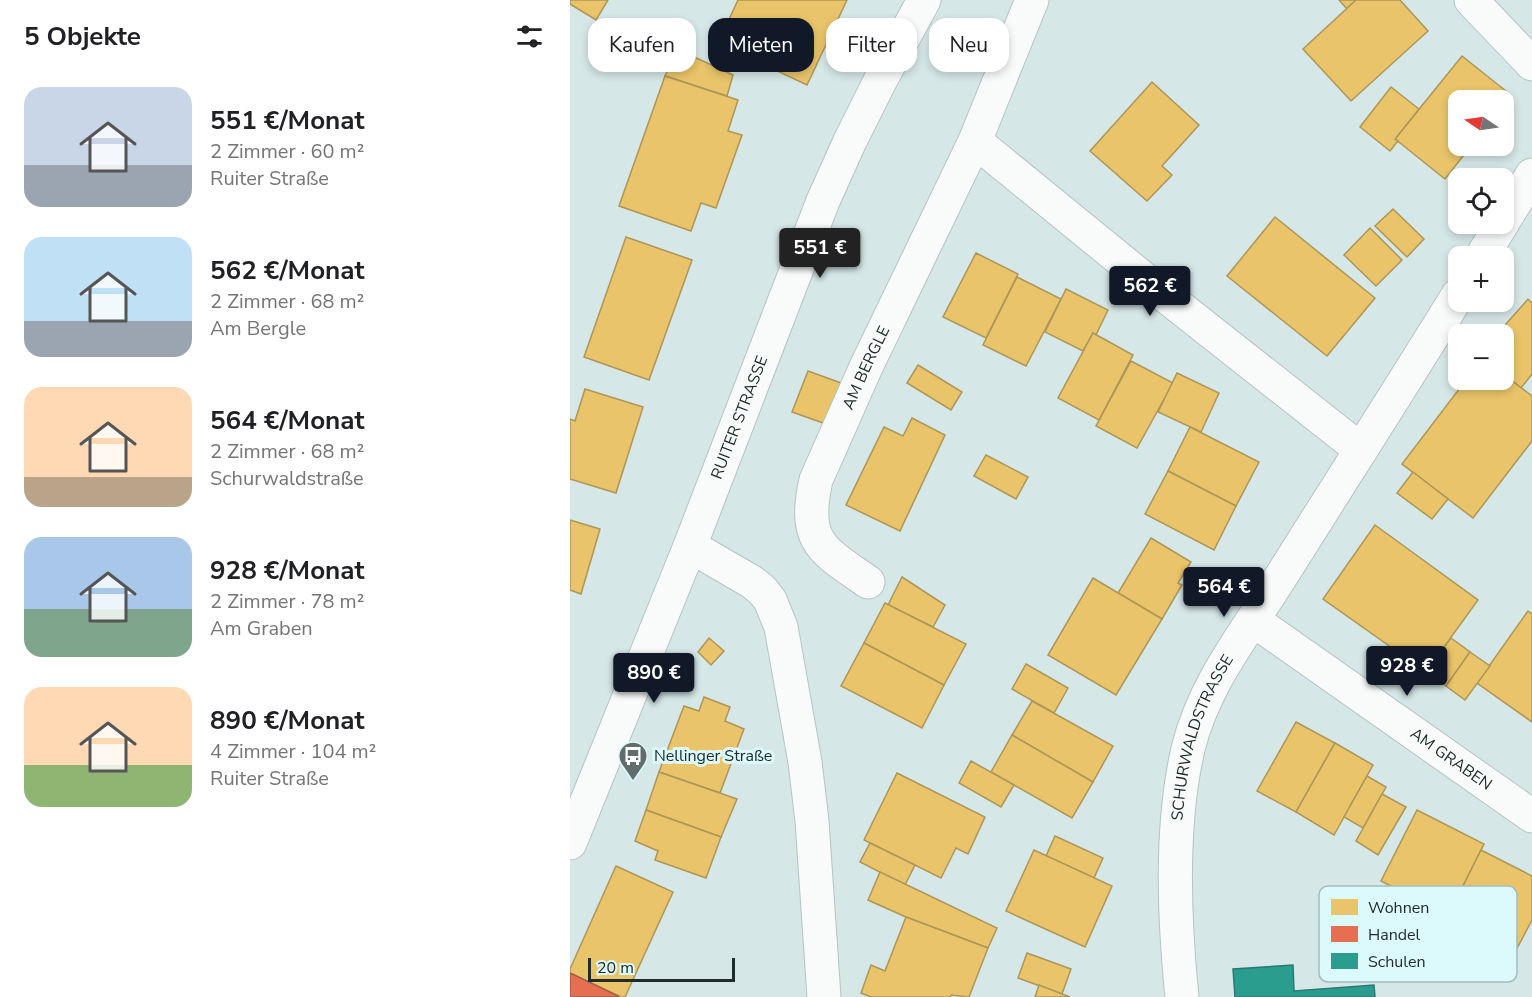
<!DOCTYPE html>
<html lang="de">
<head>
<meta charset="utf-8">
<style>
  :root { --surface:#fff; --page:#f6f6f6; --text:#202124; --muted:#757577; --accent:#111827 }
  body { margin:0; font-family:"Nunito Sans",sans-serif; background:var(--page); color:var(--text); height:100vh; display:flex; flex-direction:column; font-size:22px; white-space:nowrap }
  * { box-sizing:border-box; margin:0 }
  p { font-size:20px; color:var(--muted) }
  .icon { flex:none; width:33px; height:33px; fill:none; stroke:currentColor; stroke-width:2; stroke-linecap:round; stroke-linejoin:round }
  .map { position:relative; flex:1; overflow:hidden }
  .panel { display:flex; flex-direction:column; background:var(--surface); width:570px }
  .panel>* { flex:none }
  .banner { position:absolute; left:18px; top:18px; width:570px; height:54px; display:flex; gap:12px }
  .needle { width:39px; rotate:283deg }
  .fabs { position:absolute; left:878px; top:90px; display:grid; gap:12px }
  .fabs a { display:grid; place-items:center; width:66px; height:66px; border-radius:12px; background:var(--surface); box-shadow:0 3px 9px #0003; font-size:30px }
  .scale { position:absolute; left:18px; bottom:15px; width:147px; box-sizing:border-box; padding-left:6px; border:3px solid #202b2b; border-top:0; font-size:16px; line-height:21px; white-space:nowrap; color:#202b2b; -webkit-text-stroke:4px #dcfafb; paint-order:stroke }
  .price { position:absolute; translate:-50% -51px; padding:0 14px; border-radius:6px; background:var(--accent); color:#fff; font-size:20px; line-height:39px; filter:drop-shadow(0 2px 3px #0008) }
  .price::after { content:''; position:absolute; left:50%; top:36px; width:18px; height:14px; margin-left:-9px; background:inherit; clip-path:polygon(0 0,100% 0,50% 100%) }
  .price.on { background:#222; color:#fff }
  ul { padding:0; list-style:none }
  li { display:flex; align-items:center; gap:18px; height:150px; padding:0 24px }
  li span { display:grid; place-items:center; flex:none; width:168px; height:120px; border-radius:18px; color:#555 }
  li>.icon { margin-inline-start:auto }
  span .icon { width:72px; height:72px; fill:#fffc; stroke-width:1 }
  li b { font-size:26px }
  h2 { display:flex; justify-content:space-between; align-items:center; height:72px; padding:0 24px; font-size:26px }
  .chip { padding:0 21px; border-radius:18px; background:var(--surface); box-shadow:0 3px 9px #0003; font-size:21px; line-height:54px }
  .chip.on { background:var(--accent); color:#fff }
  main { display:flex; flex:1; min-height:0 }
  .map>svg:first-child { display:block }
  .homes { fill:#e9c46a; stroke:#ad9657; stroke-width:1.5 }
  .shops { fill:#e76f51; stroke:#ab5b46; stroke-width:1.5 }
  .schools { fill:#2a9d8f; stroke:#277b71; stroke-width:1.5 }
  .lines { fill:none; stroke-linecap:round; stroke-linejoin:round }
  .minor-casing { stroke:#b5c3c3; stroke-width:35 }
  .minor { stroke:#f9fbfb; stroke-width:33 }
  .labels { text-anchor:middle; dominant-baseline:central; stroke-width:6; stroke-linejoin:round; paint-order:stroke }
  .street-label { font-size:16px; fill:#202b2b; stroke:#dcfafb }
  .poi-label { font-size:16px; fill:#202b2b; stroke:#dcfafb; text-anchor:start }
  .key { fill:#dcfafb; stroke:#a4bcbd; stroke-width:1.5 }
  .key-label { font-size:16px; fill:#202b2b }
</style>
</head>
<body>
<main>
<section class="panel">
<h2>5 Objekte<svg class="icon" aria-label="filters" viewBox="0 0 24 24"><path d="M4 7h16M4 17h16"/><circle cx="9" cy="7" r="2"/><circle cx="15" cy="17" r="2"/></svg></h2>
<ul>
<li><span style="background:linear-gradient(#c9d6e8 65%,#9aa5b1 0)"><svg class="icon" aria-label="home" viewBox="0 0 24 24"><path d="M3 11l9-7 9 7M6 9v11h12V9"/></svg></span><div><b>551 €/Monat</b><p>2 Zimmer · 60 m²</p><p>Ruiter Straße</p></div></li>
<li><span style="background:linear-gradient(#bfe0f5 70%,#9aa5b1 0)"><svg class="icon" aria-label="home" viewBox="0 0 24 24"><path d="M3 11l9-7 9 7M6 9v11h12V9"/></svg></span><div><b>562 €/Monat</b><p>2 Zimmer · 68 m²</p><p>Am Bergle</p></div></li>
<li><span style="background:linear-gradient(#ffd9b3 75%,#b9a48a 0)"><svg class="icon" aria-label="home" viewBox="0 0 24 24"><path d="M3 11l9-7 9 7M6 9v11h12V9"/></svg></span><div><b>564 €/Monat</b><p>2 Zimmer · 68 m²</p><p>Schurwaldstraße</p></div></li>
<li><span style="background:linear-gradient(#a9c7e8 60%,#7fa58c 0)"><svg class="icon" aria-label="home" viewBox="0 0 24 24"><path d="M3 11l9-7 9 7M6 9v11h12V9"/></svg></span><div><b>928 €/Monat</b><p>2 Zimmer · 78 m²</p><p>Am Graben</p></div></li>
<li><span style="background:linear-gradient(#ffd9b3 65%,#8fb573 0)"><svg class="icon" aria-label="home" viewBox="0 0 24 24"><path d="M3 11l9-7 9 7M6 9v11h12V9"/></svg></span><div><b>890 €/Monat</b><p>4 Zimmer · 104 m²</p><p>Ruiter Straße</p></div></li>
</ul>
</section>
<div class="map">
<svg width="962" height="997" viewBox="0 0 962 997">
  <rect width="100%" height="100%" fill="#d6e7e7"/>
  <!-- homes -->
  <g class="homes">
    <polygon points="0,0 38,0 26,20 0,4"/>
    <polygon points="168,0 277,0 237,85 148,43"/>
    <polygon points="769,0 786,0 777,9"/>
    <polygon points="786,0 830,0 858,31 781,101 733,49"/>
    <polygon points="107,49 163,75 157,96 95,76"/>
    <polygon points="892,56 941,95 933,105 933,100 888,100 888,146 901,146 875,179 825,139"/>
    <polygon points="95,76 168,100 158,131 172,135 146,208 131,203 121,231 49,206"/>
    <polygon points="582,82 629,125 592,166 602,175 577,201 520,151"/>
    <polygon points="821,87 849,109 825,139 828,141 820,151 790,127"/>
    <polygon points="823,209 854,239 837,257 805,226"/>
    <polygon points="705,217 805,298 757,356 657,276"/>
    <polygon points="800,228 832,260 806,286 774,255"/>
    <polygon points="56,237 122,260 79,380 14,357"/>
    <polygon points="406,253 448,274 416,338 373,317"/>
    <polygon points="447,277 491,299 456,366 413,345"/>
    <polygon points="496,289 538,310 526,335 523,333 513,351 475,332"/>
    <polygon points="958,299 962,303 962,374 951,388 933,374 933,334 928,333"/>
    <polygon points="523,333 563,355 529,420 488,398"/>
    <polygon points="561,361 603,383 567,448 526,426"/>
    <polygon points="348,365 392,392 381,410 337,383"/>
    <polygon points="238,371 271,383 256,424 222,412"/>
    <polygon points="607,373 649,393 631,432 588,412"/>
    <polygon points="933,374 962,396 962,441 903,518 832,464 896,380 933,380"/>
    <polygon points="15,389 73,407 46,493 0,479 0,419 5,421"/>
    <polygon points="342,418 375,435 330,531 276,505 314,427 333,436"/>
    <polygon points="620,427 689,462 666,506 598,471"/>
    <polygon points="416,455 458,477 446,499 404,476"/>
    <polygon points="598,471 666,506 644,550 575,514"/>
    <polygon points="843,472 878,499 862,519 827,493"/>
    <polygon points="0,520 30,529 11,594 0,590"/>
    <polygon points="805,525 908,600 856,672 753,599"/>
    <polygon points="581,538 621,562 608,583 612,585 592,619 548,593"/>
    <polygon points="332,577 375,605 363,627 318,605"/>
    <polygon points="523,578 592,619 546,695 478,655"/>
    <polygon points="315,603 396,644 374,685 294,643"/>
    <polygon points="958,611 962,614 962,722 907,683"/>
    <polygon points="139,638 154,651 141,665 128,652"/>
    <polygon points="881,638 900,652 876,686 856,672"/>
    <polygon points="294,643 374,685 352,728 271,686"/>
    <polygon points="900,652 920,666 895,700 876,686"/>
    <polygon points="456,664 498,688 484,713 442,689"/>
    <polygon points="134,697 160,707 155,721 174,729 150,793 89,772 114,706 129,711"/>
    <polygon points="462,701 543,746 523,782 442,735"/>
    <polygon points="726,722 765,743 726,812 687,791"/>
    <polygon points="442,735 523,782 502,818 421,772"/>
    <polygon points="765,743 803,765 764,835 726,812"/>
    <polygon points="401,761 444,785 431,807 389,783"/>
    <polygon points="89,772 167,799 151,837 76,810"/>
    <polygon points="327,773 415,817 398,854 386,848 371,878 294,840"/>
    <polygon points="797,776 816,787 793,828 774,817"/>
    <polygon points="812,794 836,807 808,855 786,841"/>
    <polygon points="76,810 151,837 136,878 85,860 88,851 65,841"/>
    <polygon points="847,810 914,844 878,916 811,881"/>
    <polygon points="485,836 533,858 524,878 476,856"/>
    <polygon points="300,843 345,865 335,885 290,862"/>
    <polygon points="464,850 542,886 515,947 436,911"/>
    <polygon points="911,850 962,876 962,920 944,954 876,920"/>
    <polygon points="46,866 103,892 55,997 51,997 0,973 0,969"/>
    <polygon points="310,872 427,928 418,948 336,917 298,900"/>
    <polygon points="336,917 418,948 399,997 381,995 380,997 301,997 291,993 301,965 315,971"/>
    <polygon points="457,953 501,969 492,994 448,978"/>
    <polygon points="469,985 492,994 500,997 465,997"/>
  </g>
  <!-- shops -->
  <polygon class="shops" points="0,973 48,996 48,997 0,997"/>
  <!-- schools -->
  <polygon class="schools" points="723,965 724,991 804,985 805,997 665,997 663,969"/>
  <g class="lines">
    <!-- minor casing -->
    <g class="minor-casing">
      <g id="minor">
        <polyline points="901,0 962,64"/>
        <polyline points="405,141 579,283 791,450"/>
        <polyline points="933,222 962,175"/>
        <polyline points="912,256 932,224"/>
        <polyline points="120,546 182,582 192,590 200,600 211,627 235,762 242,821 254,997"/>
        <path id="s1" d="M298,582C252,550 232,542 246,480L296,367L405,141L462,0"/>
        <path id="s2" d="M683,620L962,816"/>
        <path id="s3" d="M0,843L120,546L253,201L280,141L310,81L354,0"/>
        <path id="s4" d="M612,997C604,918 600,827 618,749C634,683 677,631 712,575C771,481 830,389 888,295"/>
      </g>
    </g>
    <!-- minor -->
    <use href="#minor" class="minor"/>
  </g>
  <!-- icons -->
  <defs>
    <g id="bus-pin" transform="scale(1.5)"><path d="M0 17L-7.5 6A9.5 9.5 0 1 1 7.5 6Z" fill="#606d6d" stroke="#dcfafb"/><path d="M-5-6H5V4H4V6H2V4H-2V6H-4V4H-5ZM-3.5-4V0h7V-4ZM-3.5 1.2v1.5H-2V1.2ZM2 1.2v1.5H3.5V1.2Z" fill="#fff"/></g>
  </defs>
  <g fill-rule="evenodd">
    <use href="#bus-pin" x="63" y="756"/>
  </g>
  <g class="labels">
    <!-- street labels -->
    <g class="street-label">
      <text stroke="none"><textPath href="#s1" startOffset="250">AM BERGLE</textPath></text>
      <text stroke="none"><textPath href="#s3" startOffset="458">RUITER STRASSE</textPath></text>
      <text stroke="none"><textPath href="#s4" startOffset="264">SCHURWALDSTRASSE</textPath></text>
      <text stroke="none"><textPath href="#s2" startOffset="242">AM GRABEN</textPath></text>
    </g>
    <!-- poi labels -->
    <g class="poi-label">
      <text x="84" y="756">Nellinger Straße</text>
    </g>
  </g>
  <!-- legend -->
  <rect x="749" y="886" width="198" height="96" rx="9" class="key"/>
  <rect x="761" y="899" width="27" height="16" fill="#e9c46a"/>
  <rect x="761" y="926" width="27" height="16" fill="#e76f51"/>
  <rect x="761" y="953" width="27" height="16" fill="#2a9d8f"/>
  <g class="key-label">
    <text x="798" y="913">Wohnen</text>
    <text x="798" y="940">Handel</text>
    <text x="798" y="967">Schulen</text>
  </g>
</svg>
<div class="fabs">
<a><svg class="needle" viewBox="-14 -14 28 28"><path d="M0-13l5 13h-10z" fill="#e53935"/><path d="M0 13l5-13h-10z" fill="#757577"/></svg></a>
<a><svg class="icon" aria-label="locate" viewBox="0 0 24 24"><circle cx="12" cy="12" r="6"/><path d="M12 2v4M12 18v4M2 12h4M18 12h4"/></svg></a>
<a>+</a>
<a>−</a>
</div>
<div class="scale">20 m</div>
<b class="price on" style="left:250px;top:279px">551 €</b>
<b class="price" style="left:580px;top:317px">562 €</b>
<b class="price" style="left:654px;top:618px">564 €</b>
<b class="price" style="left:837px;top:697px">928 €</b>
<b class="price" style="left:84px;top:704px">890 €</b>
<div class="banner">
<a class="chip">Kaufen</a>
<a class="chip on">Mieten</a>
<a class="chip">Filter</a>
<a class="chip">Neu</a>
</div>
</div>
</main>
</body>
</html>
